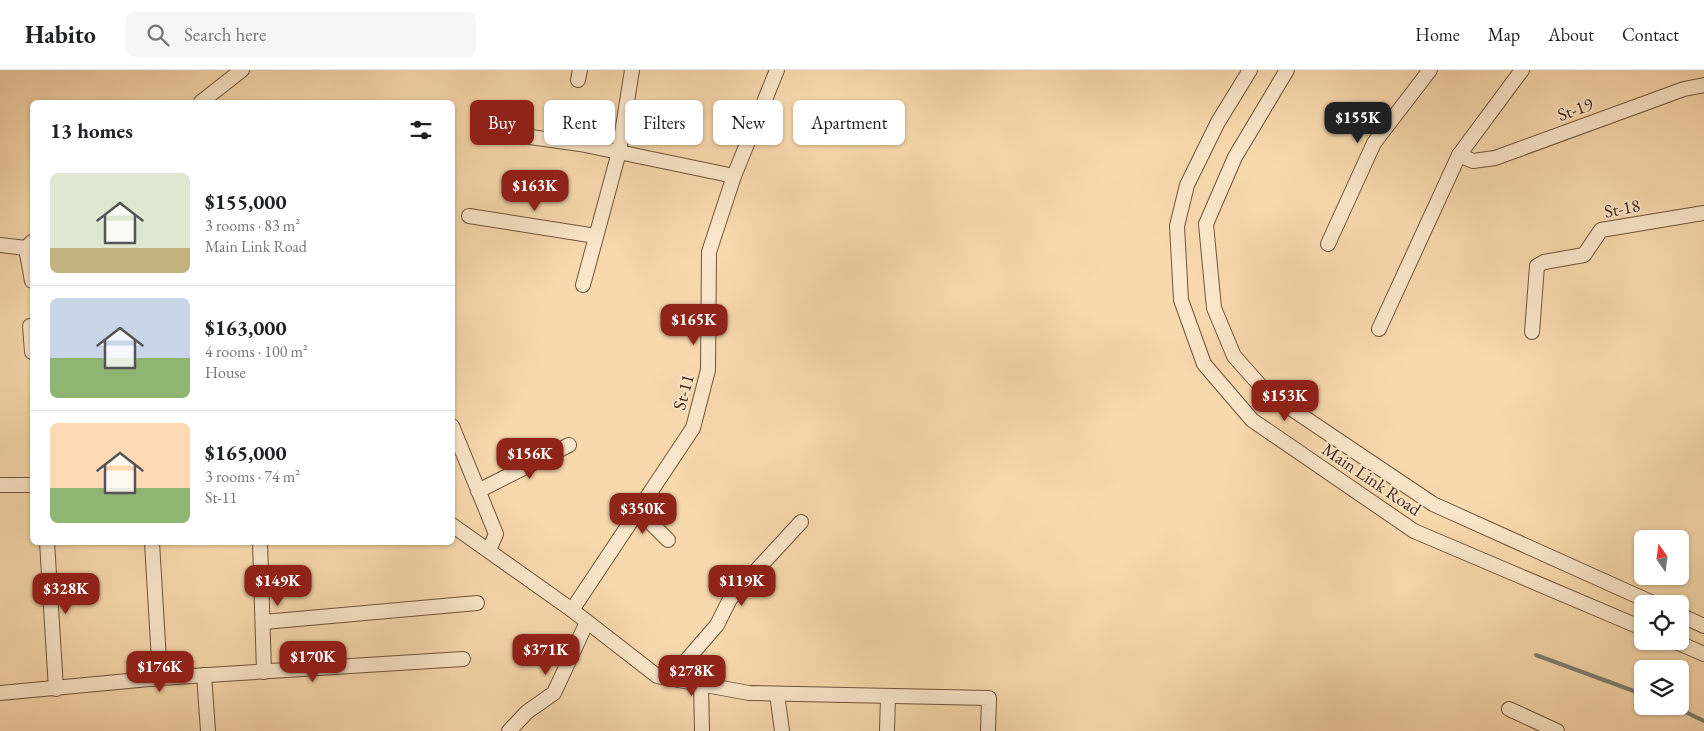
<!DOCTYPE html>
<html lang="en">
<head>
<meta charset="utf-8">
<style>
  :root { --surface:#fff; --page:#f6f6f6; --text:#202124; --muted:#757577; --line:#e0e0e0; --accent:#8f2418 }
  body { margin:0; font-family:"EB Garamond",serif; background:var(--page); color:var(--text); height:100vh; display:flex; flex-direction:column; font-size:19px; white-space:nowrap }
  * { box-sizing:border-box; margin:0 }
  p { font-size:16px; color:var(--muted) }
  .icon { flex:none; width:28px; height:28px; fill:none; stroke:currentColor; stroke-width:2; stroke-linecap:round; stroke-linejoin:round }
  .map { position:relative; flex:1; overflow:hidden }
  .drawer { position:absolute; left:30px; top:30px; width:425px; height:445px; display:flex; flex-direction:column; background:var(--surface); border-radius:8px; box-shadow:0 1px 4px #0004 }
  .drawer>* { flex:none }
  .guide { position:absolute; left:470px; top:30px; width:475px; height:45px; display:flex; gap:10px }
  .needle { width:32px; rotate:346deg }
  .tools { position:absolute; left:1634px; top:460px; display:grid; gap:10px }
  .tools a { display:grid; place-items:center; width:55px; height:55px; border-radius:8px; background:var(--surface); box-shadow:0 1px 4px #0004; font-size:25px }
  .price { position:absolute; translate:-50% -42px; padding:0 11px; border-radius:10px; background:var(--accent); color:#fff; font-size:16px; line-height:32px; filter:drop-shadow(0 1px 2px #0008) }
  .price::after { content:''; position:absolute; left:50%; top:30px; width:15px; height:11px; margin-left:-8px; background:inherit; clip-path:polygon(0 0,100% 0,50% 100%) }
  .price.current { background:#222; color:#fff }
  ul { padding:0; list-style:none }
  li { display:flex; align-items:center; gap:15px; height:125px; padding:0 20px }
  li+li { border-top:1px solid var(--line) }
  li span { display:grid; place-items:center; flex:none; width:140px; height:100px; border-radius:8px; color:#555 }
  li>.icon { margin-inline-start:auto }
  span .icon { width:60px; height:60px; fill:#fffc; stroke-width:1 }
  li b { font-size:21px }
  h2 { display:flex; justify-content:space-between; align-items:center; height:60px; padding:0 20px; font-size:21px }
  .chip { padding:0 18px; border-radius:8px; background:var(--surface); box-shadow:0 1px 4px #0004; font-size:18px; line-height:45px }
  .chip.current { background:var(--accent); color:#fff }
  header { display:flex; align-items:center; gap:30px; box-sizing:border-box; height:70px; padding:0 25px; background:var(--surface); border-bottom:1px solid var(--line) }
  header strong { font-size:24px }
  nav { display:flex; gap:28px; margin-inline-start:auto; font-size:18px }
  .search { width:350px; height:45px; background:var(--page); display:flex; align-items:center; gap:12px; box-sizing:border-box; padding:0 18px; border-radius:8px; color:var(--muted); font-size:19px }
  .map>svg:first-child { display:block }
  .lines { fill:none; stroke-linecap:round; stroke-linejoin:round }
  .stream { stroke:#7b7f73; stroke-width:4 }
  .minor-casing { stroke:#72543c; stroke-width:16 }
  .minor { stroke:#fae6ca; stroke-width:14 }
  .labels { text-anchor:middle; dominant-baseline:central; stroke-width:4; stroke-linejoin:round; paint-order:stroke }
  .street-label { font-size:18px; fill:#462817; stroke:#fae6ca }
</style>
</head>
<body>
<header>
<strong>Habito</strong>
<div class="search"><svg class="icon" aria-label="search" viewBox="0 0 24 24"><circle cx="10" cy="10" r="6"/><path d="M15 15l6 6"/></svg>Search here</div>
<nav><a>Home</a><a>Map</a><a>About</a><a>Contact</a></nav>
</header>
<div class="map">
<svg width="1704" height="661" viewBox="0 0 1704 661">
  <rect width="100%" height="100%" fill="#f8d9ad"/>
  <filter id="stains"><feTurbulence type="fractalNoise" baseFrequency=".004" numOctaves="4"/><feColorMatrix values="0 0 0 0 .2 0 0 0 0 .09 0 0 0 0 .02 0 0 0 .5 -.17"/></filter>
  <radialGradient id="worn" r=".72"><stop offset=".6" stop-color="#630" stop-opacity="0"/><stop offset="1" stop-color="#630" stop-opacity=".3"/></radialGradient>
  <g class="lines">
    <!-- stream -->
    <g class="stream">
      <polyline points="1536,585 1642,624"/>
      <polyline points="1673,636 1704,651"/>
    </g>
    <!-- minor casing -->
    <g class="minor-casing">
      <g id="minor">
        <polyline points="1250,0 1218,52 1187,115 1177,156 1181,230 1204,294 1252,350 1414,461 1642,558"/>
        <polyline points="1287,0 1235,87 1206,154 1214,238 1234,286 1265,321 1433,434 1655,534"/>
        <polyline points="578,10 580,0"/>
        <polyline points="201,32 242,0"/>
        <polyline points="502,63 580,74 734,106"/>
        <polyline points="1459,85 1473,91 1495,88 1684,19 1704,15"/>
        <polyline points="469,146 596,166"/>
        <polyline points="1328,174 1374,73 1430,0"/>
        <polyline points="0,175 26,178 32,172"/>
        <polyline points="26,178 32,211"/>
        <polyline points="583,215 619,82 632,0"/>
        <polyline points="30,256 32,282"/>
        <polyline points="1379,259 1459,85 1522,0"/>
        <polyline points="1532,262 1537,196 1544,192 1584,185 1601,160 1704,143"/>
        <polyline points="452,356 496,464 489,480"/>
        <polyline points="0,415 32,415"/>
        <polyline points="478,421 569,375"/>
        <polyline points="639,441 668,470"/>
        <polyline points="452,455 572,540 657,606 749,623 989,628 988,661"/>
        <polyline points="47,472 56,619"/>
        <polyline points="260,472 264,602"/>
        <polyline points="572,540 693,358 708,300 709,182 734,106 777,0"/>
        <polyline points="1680,545 1704,556"/>
        <polyline points="264,552 477,533"/>
        <polyline points="1674,571 1704,584"/>
        <polyline points="204,605 208,661"/>
        <polyline points="160,608 463,589"/>
        <polyline points="671,608 717,555 730,529 801,452"/>
        <polyline points="701,614 702,661"/>
        <polyline points="0,623 160,608 152,472"/>
        <polyline points="777,624 782,661"/>
        <polyline points="1509,639 1557,661"/>
        <polyline points="509,661 527,642 554,623 587,552"/>
        <polyline points="887,661 888,626"/>
      </g>
    </g>
    <!-- minor -->
    <use href="#minor" class="minor"/>
  </g>
  <g class="labels">
    <!-- street labels -->
    <g class="street-label">
      <text transform="translate(1575 39) rotate(-20)">St-19</text>
      <text transform="translate(1622 138) rotate(-11)">St-18</text>
      <text transform="translate(683 322) rotate(-75)">St-11</text>
      <text transform="translate(1372 409) rotate(34)">Main Link Road</text>
    </g>
  </g>
  <rect width="100%" height="100%" filter="url(#stains)"/>
  <rect width="100%" height="100%" fill="url(#worn)"/>
</svg>
<div class="tools">
<a><svg class="needle" viewBox="-14 -14 28 28"><path d="M0-13l5 13h-10z" fill="#e53935"/><path d="M0 13l5-13h-10z" fill="#757577"/></svg></a>
<a><svg class="icon" aria-label="locate" viewBox="0 0 24 24"><circle cx="12" cy="12" r="6"/><path d="M12 2v4M12 18v4M2 12h4M18 12h4"/></svg></a>
<a><svg class="icon" aria-label="layers" viewBox="0 0 24 24"><path d="M12 4l9 5-9 5-9-5zM3 14l9 5 9-5"/></svg></a>
</div>
<b class="price current" style="left:1358px;top:74px">$155K</b>
<b class="price" style="left:535px;top:142px">$163K</b>
<b class="price" style="left:694px;top:276px">$165K</b>
<b class="price" style="left:1285px;top:352px">$153K</b>
<b class="price" style="left:530px;top:410px">$156K</b>
<b class="price" style="left:643px;top:465px">$350K</b>
<b class="price" style="left:278px;top:537px">$149K</b>
<b class="price" style="left:742px;top:537px">$119K</b>
<b class="price" style="left:66px;top:545px">$328K</b>
<b class="price" style="left:546px;top:606px">$371K</b>
<b class="price" style="left:313px;top:613px">$170K</b>
<b class="price" style="left:160px;top:623px">$176K</b>
<b class="price" style="left:692px;top:627px">$278K</b>
<div class="guide">
<a class="chip current">Buy</a>
<a class="chip">Rent</a>
<a class="chip">Filters</a>
<a class="chip">New</a>
<a class="chip">Apartment</a>
</div>
<section class="drawer">
<h2>13 homes<svg class="icon" aria-label="filters" viewBox="0 0 24 24"><path d="M4 7h16M4 17h16"/><circle cx="9" cy="7" r="2"/><circle cx="15" cy="17" r="2"/></svg></h2>
<ul>
<li><span style="background:linear-gradient(#dfe7d0 75%,#c2b280 0)"><svg class="icon" aria-label="home" viewBox="0 0 24 24"><path d="M3 11l9-7 9 7M6 9v11h12V9"/></svg></span><div><b>$155,000</b><p>3 rooms · 83 m²</p><p>Main Link Road</p></div></li>
<li><span style="background:linear-gradient(#c9d6e8 60%,#8fb573 0)"><svg class="icon" aria-label="home" viewBox="0 0 24 24"><path d="M3 11l9-7 9 7M6 9v11h12V9"/></svg></span><div><b>$163,000</b><p>4 rooms · 100 m²</p><p>House</p></div></li>
<li><span style="background:linear-gradient(#ffd9b3 65%,#8fb573 0)"><svg class="icon" aria-label="home" viewBox="0 0 24 24"><path d="M3 11l9-7 9 7M6 9v11h12V9"/></svg></span><div><b>$165,000</b><p>3 rooms · 74 m²</p><p>St-11</p></div></li>
</ul>
</section>
</div>
</body>
</html>
